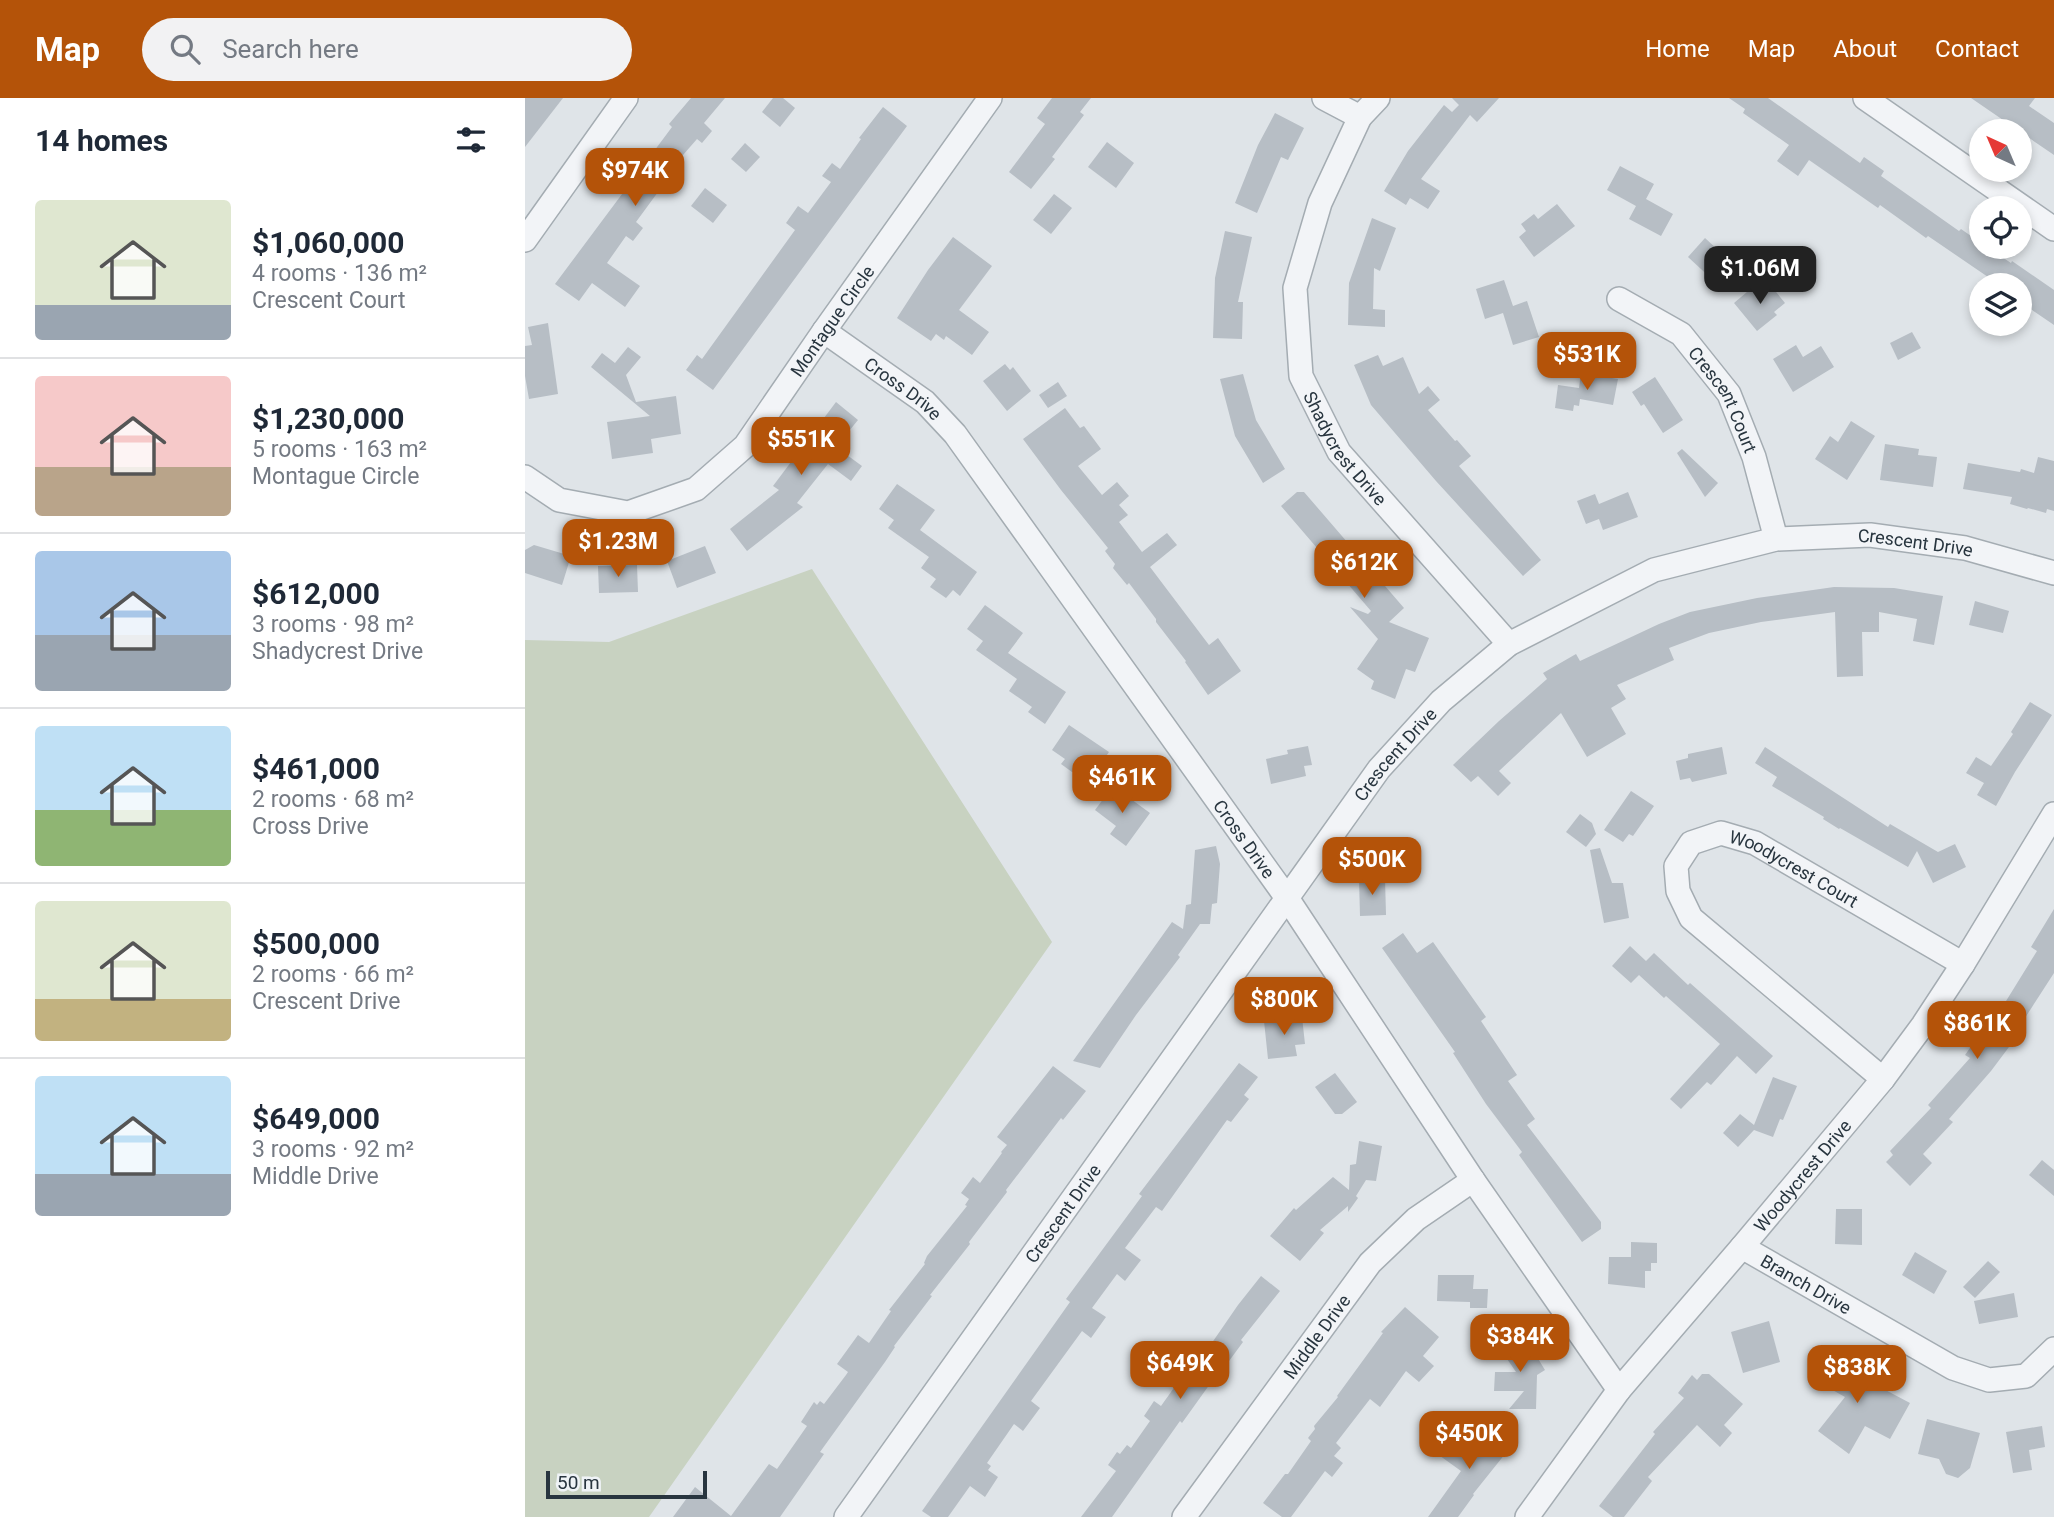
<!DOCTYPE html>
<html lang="en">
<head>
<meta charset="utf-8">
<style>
  :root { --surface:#fff; --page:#f2f2f3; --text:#1f2937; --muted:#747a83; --line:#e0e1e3; --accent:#b45309 }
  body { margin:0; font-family:Roboto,sans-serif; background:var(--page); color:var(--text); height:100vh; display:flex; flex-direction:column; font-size:26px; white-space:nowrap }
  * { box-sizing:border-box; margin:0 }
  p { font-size:23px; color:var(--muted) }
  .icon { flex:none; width:38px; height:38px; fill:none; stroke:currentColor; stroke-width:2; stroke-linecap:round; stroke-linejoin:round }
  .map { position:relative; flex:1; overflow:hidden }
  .sheet { display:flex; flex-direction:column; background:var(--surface); width:525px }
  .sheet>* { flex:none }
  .needle { width:46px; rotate:316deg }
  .tools { position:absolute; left:1444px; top:21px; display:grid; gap:14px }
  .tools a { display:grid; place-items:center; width:63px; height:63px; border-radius:50%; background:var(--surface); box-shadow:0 4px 10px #0003; font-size:35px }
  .scale { position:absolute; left:21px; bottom:18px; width:161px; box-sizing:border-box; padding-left:7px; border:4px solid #28353f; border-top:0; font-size:19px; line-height:24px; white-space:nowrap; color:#28353f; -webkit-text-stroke:5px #eff3f6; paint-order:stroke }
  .price { position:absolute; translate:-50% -60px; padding:0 16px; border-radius:14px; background:var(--accent); color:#fff; font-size:23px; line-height:46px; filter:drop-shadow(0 2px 4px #0008) }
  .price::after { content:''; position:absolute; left:50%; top:42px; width:21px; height:16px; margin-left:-10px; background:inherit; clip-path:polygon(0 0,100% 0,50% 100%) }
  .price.current { background:#222; color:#fff }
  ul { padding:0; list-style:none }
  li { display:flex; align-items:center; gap:21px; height:175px; padding:0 35px }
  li+li { border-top:2px solid var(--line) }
  li span { display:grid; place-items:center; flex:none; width:196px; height:140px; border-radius:7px; color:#555 }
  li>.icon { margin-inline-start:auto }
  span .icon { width:84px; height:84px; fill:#fffc; stroke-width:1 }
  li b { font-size:30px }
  h2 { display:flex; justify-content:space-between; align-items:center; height:84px; padding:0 35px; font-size:30px }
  header { display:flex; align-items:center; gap:42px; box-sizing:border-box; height:98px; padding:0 35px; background:var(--accent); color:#fff }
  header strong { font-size:33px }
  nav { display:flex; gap:38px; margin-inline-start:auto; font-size:24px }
  .search { width:490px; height:63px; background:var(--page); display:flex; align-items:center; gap:18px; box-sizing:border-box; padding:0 24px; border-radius:38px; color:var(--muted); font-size:26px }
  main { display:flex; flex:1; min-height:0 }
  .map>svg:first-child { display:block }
  .green { fill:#c8d2c1 }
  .building { fill:#b7bec5 }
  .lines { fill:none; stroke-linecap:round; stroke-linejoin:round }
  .street-casing { stroke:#a4acb2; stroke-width:26 }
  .street { stroke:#f2f4f7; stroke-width:23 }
  .labels { text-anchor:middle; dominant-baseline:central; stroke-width:7; stroke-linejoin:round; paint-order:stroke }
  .street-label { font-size:18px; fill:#28353f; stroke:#eff3f6 }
</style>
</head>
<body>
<header>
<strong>Map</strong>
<div class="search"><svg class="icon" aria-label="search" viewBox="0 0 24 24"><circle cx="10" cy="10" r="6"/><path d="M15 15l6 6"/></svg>Search here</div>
<nav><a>Home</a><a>Map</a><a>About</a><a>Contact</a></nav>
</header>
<main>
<section class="sheet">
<h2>14 homes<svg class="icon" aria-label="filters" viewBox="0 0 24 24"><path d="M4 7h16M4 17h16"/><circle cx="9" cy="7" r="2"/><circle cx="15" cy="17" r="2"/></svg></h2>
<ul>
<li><span style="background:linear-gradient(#dfe7d0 75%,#9aa5b1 0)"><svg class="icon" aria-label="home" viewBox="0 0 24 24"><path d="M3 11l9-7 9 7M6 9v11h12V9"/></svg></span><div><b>$1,060,000</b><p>4 rooms · 136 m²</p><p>Crescent Court</p></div></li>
<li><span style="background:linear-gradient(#f6c9c9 65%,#b9a48a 0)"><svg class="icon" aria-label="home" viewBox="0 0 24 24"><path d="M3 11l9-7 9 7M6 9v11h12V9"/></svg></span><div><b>$1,230,000</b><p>5 rooms · 163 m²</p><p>Montague Circle</p></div></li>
<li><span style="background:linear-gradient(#a9c7e8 60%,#9aa5b1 0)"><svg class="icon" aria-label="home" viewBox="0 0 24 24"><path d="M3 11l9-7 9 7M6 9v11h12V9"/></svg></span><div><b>$612,000</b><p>3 rooms · 98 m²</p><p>Shadycrest Drive</p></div></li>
<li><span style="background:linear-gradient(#bfe0f5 60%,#8fb573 0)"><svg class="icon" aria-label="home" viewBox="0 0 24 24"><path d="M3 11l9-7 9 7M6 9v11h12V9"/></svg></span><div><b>$461,000</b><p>2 rooms · 68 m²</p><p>Cross Drive</p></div></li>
<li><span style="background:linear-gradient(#dfe7d0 70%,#c2b280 0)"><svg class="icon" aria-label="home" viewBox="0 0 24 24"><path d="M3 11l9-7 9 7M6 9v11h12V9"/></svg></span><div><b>$500,000</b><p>2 rooms · 66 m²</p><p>Crescent Drive</p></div></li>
<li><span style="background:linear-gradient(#bfe0f5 70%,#9aa5b1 0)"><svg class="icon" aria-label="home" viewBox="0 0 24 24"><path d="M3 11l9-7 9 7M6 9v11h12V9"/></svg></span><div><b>$649,000</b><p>3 rooms · 92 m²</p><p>Middle Drive</p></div></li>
</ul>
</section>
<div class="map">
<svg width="1529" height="1419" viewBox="0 0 1529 1419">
  <rect width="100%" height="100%" fill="#dfe4e8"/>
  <!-- green -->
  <polygon class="green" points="287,471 527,844 124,1419 0,1419 0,542 84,544"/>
  <!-- building -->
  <g class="building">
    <polygon points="0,0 38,0 0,49"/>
    <polygon points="166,0 200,0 179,25 187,33 177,45 172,41 144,73 150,77 135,95 133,94 111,124 118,130 108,143 101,138 82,165 115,188 100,209 67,185 54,203 30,186 147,29 144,26"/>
    <polygon points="248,0 258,0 270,10 255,29 237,14"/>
    <polygon points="527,0 566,0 555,14 559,17 527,59 530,61 506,91 484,74 520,26 512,20"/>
    <polygon points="927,0 974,0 952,24 945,17 896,81 915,93 903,111 885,100 881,107 859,93 883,53 919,7 927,14 934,7"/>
    <polygon points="1204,0 1243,0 1335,65 1339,59 1359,73 1356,78 1434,133 1436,131 1456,145 1456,149 1462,149 1486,165 1487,163 1529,192 1529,227 1494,203 1494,187 1457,187 1463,179 1403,138 1401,140 1355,107 1353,110 1284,62 1273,78 1252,63 1264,47 1218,15 1220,11"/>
    <polygon points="1446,0 1510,0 1504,8 1529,25 1529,57"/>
    <polygon points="358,9 382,28 188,292 161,272 172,257 177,261 270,132 261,125 273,108 283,115 306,84 297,78 307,65 315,71 336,41 334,40"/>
    <polygon points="750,15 779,30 763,62 756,59 732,115 710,105 733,47"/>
    <polygon points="582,44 609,65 591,90 563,69"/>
    <polygon points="220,45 235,59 221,74 206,61"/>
    <polygon points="1095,68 1129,86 1121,101 1148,116 1136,138 1104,121 1111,108 1082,92"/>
    <polygon points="180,90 202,107 188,125 166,108"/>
    <polygon points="529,96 547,110 526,136 508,122"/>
    <polygon points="1032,106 1050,128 1009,159 994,139 1001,133 996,126 1009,116 1013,121"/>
    <polygon points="847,120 871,130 855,173 849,170 848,211 860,212 860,229 823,227 824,185"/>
    <polygon points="700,133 727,139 713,204 718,204 717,241 688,240 690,180"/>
    <polygon points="428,139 467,168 434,212 464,234 447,257 421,238 419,242 411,236 406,243 372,220 403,172"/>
    <polygon points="1180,140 1207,165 1190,184 1163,159"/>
    <polygon points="979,182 988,208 1002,203 1014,239 988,247 978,215 960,221 951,191"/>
    <polygon points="1229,188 1236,197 1247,189 1260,205 1249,214 1252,217 1232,233 1209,205"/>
    <polygon points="23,225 33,296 4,301 0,278 0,248 7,247 3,229"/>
    <polygon points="1387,234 1396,250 1373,262 1365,245"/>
    <polygon points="1271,247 1278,259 1296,248 1309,269 1268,294 1248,261"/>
    <polygon points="103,249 116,259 101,277 111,304 151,298 156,336 126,341 128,355 87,361 82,324 125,318 66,269 77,255 90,265"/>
    <polygon points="853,257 858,268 878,259 894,296 903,288 915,302 903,312 930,343 932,342 946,358 934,368 1016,462 998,478 911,383 846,307 829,267"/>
    <polygon points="480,266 485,272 488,269 506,293 482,313 458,283"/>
    <polygon points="1056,275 1093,281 1088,307 1055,301 1054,308 1049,307 1048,313 1030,310 1033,287 1054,290"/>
    <polygon points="718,276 731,322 760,371 738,385 710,338 695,281"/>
    <polygon points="1130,279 1158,322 1138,335 1119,306 1116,308 1107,294"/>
    <polygon points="533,284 542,298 523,310 514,297"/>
    <polygon points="311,304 333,322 311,349 337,368 326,383 303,366 272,405 278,409 222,453 205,431 254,392 248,388"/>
    <polygon points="540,310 555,330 559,328 576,351 553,368 577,397 592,384 604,398 594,407 603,417 594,424 617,454 642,435 652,447 625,469 684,547 693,540 716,573 683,597 660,564 661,563 631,524 631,521 604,485 602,487 588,470 590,466 580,453 583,450 536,392 498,341"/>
    <polygon points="1326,323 1350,338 1322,382 1290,361 1305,338 1313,344"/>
    <polygon points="1360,346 1394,351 1393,357 1412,359 1408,389 1355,382"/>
    <polygon points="1157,351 1193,385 1180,399 1152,355"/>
    <polygon points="1513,359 1529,363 1529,413 1522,411 1521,415 1503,410 1502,411 1485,406 1487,399 1438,391 1443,365 1495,374 1496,371 1509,375"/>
    <polygon points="372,386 410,412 395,432 452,474 435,498 428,492 421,500 405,489 411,481 396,470 404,459 363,430 369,422 354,411"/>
    <polygon points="772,394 779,394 879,510 864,524 904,540 890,574 881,571 870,601 846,591 849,583 832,571 853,541 825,509 843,516 846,513 756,408"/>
    <polygon points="1103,394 1113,419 1078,432 1074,421 1061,426 1052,403 1070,396 1074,406"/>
    <polygon points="9,447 46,458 37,487 0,475 0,452"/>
    <polygon points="180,448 191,475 152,490 142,463"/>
    <polygon points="112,467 113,494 74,495 73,468"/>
    <polygon points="1309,489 1369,490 1418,498 1409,547 1388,543 1392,521 1354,514 1354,534 1337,534 1338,578 1312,579 1310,514 1236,524 1184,535 1144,550 1149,562 1092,587 1101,601 1086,610 1101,636 1062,659 1036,615 974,673 986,685 973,698 953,678 946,684 928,667 974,623 1022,581 1018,575 1051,556 1055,563 1134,526 1165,514 1232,500"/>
    <polygon points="1450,503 1484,513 1478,535 1444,527"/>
    <polygon points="460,507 498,535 483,555 541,594 520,626 503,614 507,609 484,593 492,581 451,552 458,543 442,531"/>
    <polygon points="1505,604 1527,617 1490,674 1471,708 1452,697 1459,685 1441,675 1451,659 1466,668 1488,636 1486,634"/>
    <polygon points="544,627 584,654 566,680 557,673 547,674 536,666 540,661 527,652"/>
    <polygon points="783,648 787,667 779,668 781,678 746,686 741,661 763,656 762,652"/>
    <polygon points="1197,649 1202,676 1167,684 1165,680 1155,682 1151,663 1163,660 1163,656"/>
    <polygon points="1240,649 1363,729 1365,726 1413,754 1430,746 1441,769 1408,785 1392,753 1383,769 1315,730 1314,731 1298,721 1299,719 1247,688 1252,679 1230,665"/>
    <polygon points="588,688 625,715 601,748 585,736 591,728 570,712"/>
    <polygon points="1106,693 1129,708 1108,738 1104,736 1098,744 1079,732"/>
    <polygon points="1055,716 1067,725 1071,736 1061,749 1041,734"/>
    <polygon points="691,748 695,766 692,805 687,806 685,826 675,826 653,857 655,859 611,917 575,970 548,963 647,824 658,831 661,807 666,806 670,752"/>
    <polygon points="1075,750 1087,785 1098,785 1104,820 1079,825 1065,752"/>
    <polygon points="860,780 861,817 835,818 834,781"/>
    <polygon points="1529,811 1529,875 1485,943 1487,945 1466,973 1424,1021 1428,1024 1398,1056 1407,1065 1385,1088 1361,1064 1368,1057 1365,1053 1406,1010 1403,1007 1445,960 1440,957 1452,940 1454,942 1473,916 1512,853 1506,849"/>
    <polygon points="878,835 892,855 908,844 961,919 956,923 992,977 983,983 1010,1021 1002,1027 1076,1124 1076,1131 1057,1144 994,1057 997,1054 961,1006 928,955 930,954 857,850"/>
    <polygon points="1105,848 1121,863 1129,855 1163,887 1165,885 1248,958 1231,976 1212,958 1186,987 1182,984 1156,1011 1145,1001 1195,946 1141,898 1139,900 1114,877 1106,885 1087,868"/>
    <polygon points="777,919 780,946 770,947 772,958 743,961 739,923"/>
    <polygon points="714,965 733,979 719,997 724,1001 706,1024 702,1022 637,1113 631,1109 600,1150 616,1162 600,1183 592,1176 567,1210 581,1219 566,1240 557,1233 506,1303 515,1310 498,1333 489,1326 462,1365 466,1368 463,1372 473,1379 460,1399 445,1388 423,1419 406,1419 397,1413 545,1204 541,1201 617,1098 614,1096"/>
    <polygon points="528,968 561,993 538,1022 536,1020 481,1092 482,1094 444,1144 445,1146 405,1197 407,1198 369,1248 370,1249 360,1264 295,1354 299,1356 255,1419 148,1419 170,1389 206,1418 244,1366 252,1371 282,1328 276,1324 289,1304 292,1307 295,1303 299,1306 321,1277 323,1274 312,1266 333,1237 344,1245 366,1213 364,1212 400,1166 399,1165 402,1158 442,1108 440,1107 444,1101 436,1095 448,1079 455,1085 477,1055 476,1054 482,1047 472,1039"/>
    <polygon points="810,975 832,1004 817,1016 810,1016 790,989"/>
    <polygon points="1248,979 1272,988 1258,1022 1255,1021 1248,1039 1229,1032 1213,1049 1198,1035 1215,1016 1229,1027"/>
    <polygon points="834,1043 857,1048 851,1083 841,1082 831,1098 833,1100 823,1114 823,1108 795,1132 799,1135 775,1163 745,1138 769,1110 771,1112 808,1079 824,1092 825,1067 831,1066"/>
    <polygon points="1517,1062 1529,1072 1529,1098 1504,1077"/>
    <polygon points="1311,1111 1337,1111 1337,1147 1310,1146"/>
    <polygon points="1106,1144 1132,1145 1132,1165 1126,1165 1126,1173 1120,1173 1120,1190 1083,1186 1084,1159 1106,1159"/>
    <polygon points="1390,1154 1422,1173 1409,1196 1377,1177"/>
    <polygon points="1463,1163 1475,1174 1450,1200 1438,1189"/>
    <polygon points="913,1177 949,1177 948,1191 963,1191 962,1210 945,1210 945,1204 912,1203"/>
    <polygon points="736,1178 755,1193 716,1242 718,1244 696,1274 695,1272 657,1325 655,1323 587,1419 556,1419 591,1373 583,1367 592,1354 595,1356 602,1347 606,1350 625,1323 619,1318 629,1303 636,1308 678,1249 682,1252 713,1207"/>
    <polygon points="1489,1195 1493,1219 1454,1226 1449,1203"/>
    <polygon points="880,1209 914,1239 898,1258 909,1268 894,1284 881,1273 855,1309 845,1301 811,1345 816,1350 809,1358 818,1365 807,1379 800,1373 766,1419 757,1419 738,1405 760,1376 763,1376 786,1343 783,1340 790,1331 789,1328 813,1299 812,1298 858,1235 856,1234"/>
    <polygon points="1244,1223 1255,1264 1218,1275 1206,1234"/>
    <polygon points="998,1236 1020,1272 1012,1277 1011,1311 984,1311 999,1293 969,1293 970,1274 991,1274 976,1252"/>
    <polygon points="1302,1254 1320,1264 1317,1269 1385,1305 1365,1341 1340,1328 1324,1356 1293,1333 1320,1299 1288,1281"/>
    <polygon points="1177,1276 1184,1276 1218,1306 1199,1327 1207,1335 1195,1349 1172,1327 1123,1379 1127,1383 1099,1419 1088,1419 1074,1408 1130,1336 1128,1334 1159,1300 1153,1295 1167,1277 1172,1282"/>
    <polygon points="1402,1321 1455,1335 1445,1370 1433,1380 1421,1376 1414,1361 1393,1356"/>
    <polygon points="1517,1328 1520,1349 1504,1352 1507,1372 1488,1375 1481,1334"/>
    <polygon points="968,1331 988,1346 948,1396 949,1397 933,1419 903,1419 936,1373 911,1355 924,1338 943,1352 948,1346 953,1350"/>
  </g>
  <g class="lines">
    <!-- street casing -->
    <g class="street-casing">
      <g id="street">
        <polyline points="799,0 835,19"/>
        <path id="s1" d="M853,0L835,19L795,105L770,190L776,278L814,354L984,546"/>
        <polyline points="1340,0 1529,131"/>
        <polyline points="0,142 101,0"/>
        <path id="s2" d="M1094,201L1156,236L1204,296L1229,359L1251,441"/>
        <path id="s3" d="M299,233L400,304L430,336L762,800L948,1082L1094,1292"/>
        <path id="s4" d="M0,379L34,402L103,415L171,391L220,348L299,233L465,0"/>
        <path id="s5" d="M1358,981L1166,820L1153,793L1151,768L1166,745L1196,735L1230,745L1438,866"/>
        <path id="s6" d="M1217,1149L1428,1270L1464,1282L1501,1278L1529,1251"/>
        <path id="s7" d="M321,1419L854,671L916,603L984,546L1129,472L1251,441L1345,437L1440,450L1529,475"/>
        <path id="s8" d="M659,1419L845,1165L891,1121L948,1082"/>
        <path id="s9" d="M1002,1419L1094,1292L1217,1149L1358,981L1398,927L1438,866L1529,716"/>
      </g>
    </g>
    <!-- street -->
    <use href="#street" class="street"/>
  </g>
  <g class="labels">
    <!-- street labels -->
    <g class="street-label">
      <text stroke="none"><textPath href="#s4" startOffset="401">Montague Circle</textPath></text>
      <text stroke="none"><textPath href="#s3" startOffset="98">Cross Drive</textPath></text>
      <text stroke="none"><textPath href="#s2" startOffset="150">Crescent Court</textPath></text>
      <text stroke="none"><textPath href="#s1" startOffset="383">Shadycrest Drive</textPath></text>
      <text stroke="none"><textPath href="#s7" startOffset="1528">Crescent Drive</textPath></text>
      <text stroke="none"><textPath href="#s7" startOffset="940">Crescent Drive</textPath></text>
      <text stroke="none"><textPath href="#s3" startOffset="665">Cross Drive</textPath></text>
      <text stroke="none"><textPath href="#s5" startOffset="446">Woodycrest Court</textPath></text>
      <text stroke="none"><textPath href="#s9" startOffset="439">Woodycrest Drive</textPath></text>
      <text stroke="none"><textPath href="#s7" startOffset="373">Crescent Drive</textPath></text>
      <text stroke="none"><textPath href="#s6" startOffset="74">Branch Drive</textPath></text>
      <text stroke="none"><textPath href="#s8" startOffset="224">Middle Drive</textPath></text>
    </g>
  </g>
</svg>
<div class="tools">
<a><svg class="needle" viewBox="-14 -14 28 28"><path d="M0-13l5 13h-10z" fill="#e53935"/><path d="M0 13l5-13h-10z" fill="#747a83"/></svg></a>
<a><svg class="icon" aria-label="locate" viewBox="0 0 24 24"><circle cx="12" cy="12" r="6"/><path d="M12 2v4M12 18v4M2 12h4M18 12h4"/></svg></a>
<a><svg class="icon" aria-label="layers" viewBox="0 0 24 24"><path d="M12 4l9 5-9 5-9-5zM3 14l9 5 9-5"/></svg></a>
</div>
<div class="scale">50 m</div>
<b class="price" style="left:110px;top:110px">$974K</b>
<b class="price current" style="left:1235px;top:208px">$1.06M</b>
<b class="price" style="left:1062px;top:294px">$531K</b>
<b class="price" style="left:276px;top:379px">$551K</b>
<b class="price" style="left:93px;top:481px">$1.23M</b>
<b class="price" style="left:839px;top:502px">$612K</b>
<b class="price" style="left:597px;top:717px">$461K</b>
<b class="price" style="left:847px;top:799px">$500K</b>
<b class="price" style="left:759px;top:939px">$800K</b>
<b class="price" style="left:1452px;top:963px">$861K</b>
<b class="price" style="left:995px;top:1276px">$384K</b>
<b class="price" style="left:655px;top:1303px">$649K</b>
<b class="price" style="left:1332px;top:1307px">$838K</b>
<b class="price" style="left:944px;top:1373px">$450K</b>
</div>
</main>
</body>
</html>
